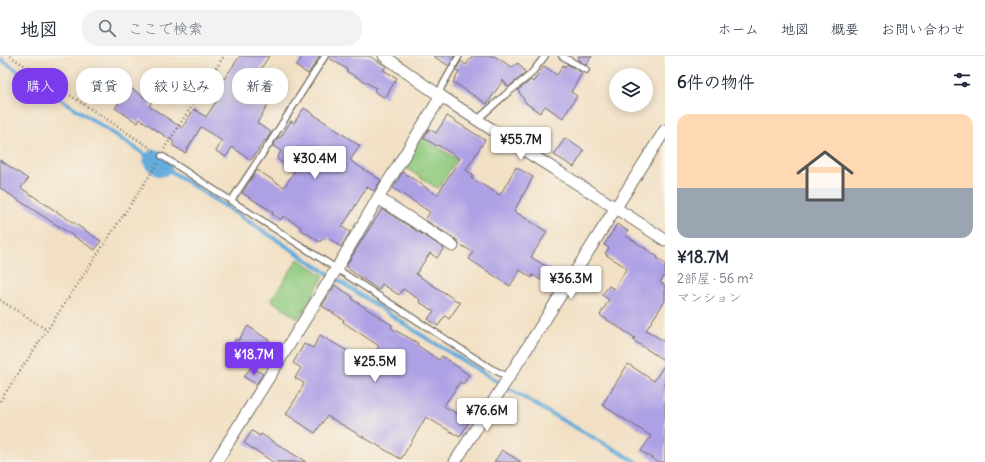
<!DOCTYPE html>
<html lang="ja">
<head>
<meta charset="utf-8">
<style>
  :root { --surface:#fff; --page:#f2f2f3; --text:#1f2937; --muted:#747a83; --line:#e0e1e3; --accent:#7c3aed }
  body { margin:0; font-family:Delius,"Klee One",sans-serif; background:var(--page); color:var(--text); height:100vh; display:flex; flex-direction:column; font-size:15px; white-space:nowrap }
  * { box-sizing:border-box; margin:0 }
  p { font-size:13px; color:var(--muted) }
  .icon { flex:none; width:22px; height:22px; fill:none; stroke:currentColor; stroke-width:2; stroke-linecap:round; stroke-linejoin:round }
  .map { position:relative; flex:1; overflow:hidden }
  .panel { display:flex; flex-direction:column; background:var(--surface); width:320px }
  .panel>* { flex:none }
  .guide { position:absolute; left:12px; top:12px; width:380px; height:36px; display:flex; gap:8px }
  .tools { position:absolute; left:609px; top:12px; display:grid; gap:8px }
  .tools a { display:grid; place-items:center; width:44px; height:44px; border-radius:50%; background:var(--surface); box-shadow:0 2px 10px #0003; font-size:20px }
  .price { position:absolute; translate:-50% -34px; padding:0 9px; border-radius:4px; background:#fff; color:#222; font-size:13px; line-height:26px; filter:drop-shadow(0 1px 2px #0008) }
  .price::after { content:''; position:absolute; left:50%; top:24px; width:12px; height:9px; margin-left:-6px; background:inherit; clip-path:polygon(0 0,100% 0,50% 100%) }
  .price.current { background:var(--accent); color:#fff }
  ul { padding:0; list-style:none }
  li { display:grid; align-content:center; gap:8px; height:212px; padding:0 12px }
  li span { display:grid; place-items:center; height:124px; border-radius:12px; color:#555 }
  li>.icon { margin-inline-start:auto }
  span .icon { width:72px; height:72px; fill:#fffc; stroke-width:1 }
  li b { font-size:17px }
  h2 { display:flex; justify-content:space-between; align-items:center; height:48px; padding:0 12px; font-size:17px }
  .pill { padding:0 14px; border-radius:16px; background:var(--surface); box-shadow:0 2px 10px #0003; font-size:14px; line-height:36px }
  .pill.current { background:var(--accent); color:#fff }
  header { display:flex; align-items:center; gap:24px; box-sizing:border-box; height:56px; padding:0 20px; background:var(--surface); border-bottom:1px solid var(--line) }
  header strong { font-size:19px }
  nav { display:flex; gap:22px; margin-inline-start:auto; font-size:14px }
  .search { width:280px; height:36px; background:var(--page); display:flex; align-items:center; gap:10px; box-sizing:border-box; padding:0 14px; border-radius:16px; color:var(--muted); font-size:15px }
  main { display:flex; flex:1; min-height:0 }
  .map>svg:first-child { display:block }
  .green { fill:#90ca7e; stroke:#5e7a54 }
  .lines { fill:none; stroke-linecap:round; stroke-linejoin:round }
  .stream { stroke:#63abda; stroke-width:4 }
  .river { stroke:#63abda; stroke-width:23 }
  .building { fill:#aea0e5 }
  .service-casing { stroke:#716a61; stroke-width:8 }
  .minor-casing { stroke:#716a61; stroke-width:13 }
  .path { stroke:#716a61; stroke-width:2.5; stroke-dasharray:1 3; stroke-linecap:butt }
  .service { stroke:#fff; stroke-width:5.5 }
  .minor { stroke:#fff; stroke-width:11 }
</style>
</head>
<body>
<header>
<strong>地図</strong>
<div class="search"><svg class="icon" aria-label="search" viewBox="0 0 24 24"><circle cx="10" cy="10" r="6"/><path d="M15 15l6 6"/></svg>ここで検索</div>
<nav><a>ホーム</a><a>地図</a><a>概要</a><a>お問い合わせ</a></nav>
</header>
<main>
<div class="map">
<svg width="665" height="406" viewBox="0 0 665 406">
  <rect width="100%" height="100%" fill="#f7f3e8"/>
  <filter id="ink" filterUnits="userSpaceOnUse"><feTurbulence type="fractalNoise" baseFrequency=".025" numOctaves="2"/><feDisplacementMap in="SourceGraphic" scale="8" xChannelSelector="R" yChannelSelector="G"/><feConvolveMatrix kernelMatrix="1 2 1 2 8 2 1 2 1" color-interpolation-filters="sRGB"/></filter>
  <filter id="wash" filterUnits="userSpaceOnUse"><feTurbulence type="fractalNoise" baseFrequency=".012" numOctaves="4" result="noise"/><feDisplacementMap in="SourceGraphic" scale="16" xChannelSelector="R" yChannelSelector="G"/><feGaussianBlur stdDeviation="0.9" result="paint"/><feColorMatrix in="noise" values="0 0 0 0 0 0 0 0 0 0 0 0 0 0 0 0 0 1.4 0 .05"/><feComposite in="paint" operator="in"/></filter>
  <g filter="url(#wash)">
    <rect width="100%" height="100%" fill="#f2e0c4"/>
    <!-- green -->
    <g class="green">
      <polygon points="421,81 457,103 438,133 403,110"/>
      <polygon points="298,203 324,220 298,263 271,244"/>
    </g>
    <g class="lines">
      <!-- stream -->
      <g class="stream">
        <polyline points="0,3 155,105"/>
        <polyline points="161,109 274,182 426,282 546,355 637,406"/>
      </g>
      <!-- river -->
      <polyline class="river" points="155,105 161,109"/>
    </g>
    <g id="blocks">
      <!-- building -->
      <g class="building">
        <polygon points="240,0 269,0 256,20 277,34 257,67 271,76 266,85 265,84 251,104 232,91 226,101 216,95 222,85 201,71 185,97 172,89 174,86 140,63 138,67 115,52 119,47 106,39 116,23 152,46 149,50 182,72 194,53 206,61 219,41 212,36 214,34 209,30 216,18 224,23"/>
        <polygon points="303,0 320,0 308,18 296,10"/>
        <polygon points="329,0 369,0 386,10 383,14 397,22 385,42 374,35 376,32 346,15 347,13 329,2"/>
        <polygon points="433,0 453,0 454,1 449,10"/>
        <polygon points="472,0 494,0 512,11 518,7 526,17 508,31 503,24 487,48 453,26 459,16 456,14 461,5 466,9"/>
        <polygon points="578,0 592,0 586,9 578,4"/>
        <polygon points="567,8 582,17 571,36 577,40 563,62 545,50 540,57 526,47 518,34 531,24 533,26 544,10 557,19 563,9 565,11"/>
        <polygon points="304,52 360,90 350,104 352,105 352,106 381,124 374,135 367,131 342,171 350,176 341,191 328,182 326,184 323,182 320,186 300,173 301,171 283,160 281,164 272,158 273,156 242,137 257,114 284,131 295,115 277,103 281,95 273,90 278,81 280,82 291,65 294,67"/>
        <polygon points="447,60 485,84 466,114 473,119 471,122 500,139 516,111 533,121 514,155 547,176 531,201 558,218 550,230 533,219 532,222 520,214 510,230 469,203 473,196 459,188 457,184 425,164 430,156 393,132 403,116 437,139 460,103 438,89 437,90 424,82 429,73 436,77"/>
        <polygon points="565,82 584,95 574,111 554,99"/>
        <polygon points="0,104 28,123 21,132 101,185 95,194 0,132"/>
        <polygon points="382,153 444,192 437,202 430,197 416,218 460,247 449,263 445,260 438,270 428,263 434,255 419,246 420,244 403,233 399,239 382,228 379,234 347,212 348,211 346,210 362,184"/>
        <polygon points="617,168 628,175 625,179 658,201 657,202 665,208 665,219 660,226 665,229 665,245 646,274 665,286 665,305 633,284 635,282 600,259 609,244 602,239 609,230 614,233 627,212 605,198 609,192 604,189"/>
        <polygon points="335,229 353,241 352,243 373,257 392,269 391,272 418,287 417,289 439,304 442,300 469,319 463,328 460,326 444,350 469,365 460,381 426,361 401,403 327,360 315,377 286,358 300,336 304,327 295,322 301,312 293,307 304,288 313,292 320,279 368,307 379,290 343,266 344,264 322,250"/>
        <polygon points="248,270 270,285 253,310 229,294 236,283 238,285"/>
        <polygon points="628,308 654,325 665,308 665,406 658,406 641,395 651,380 602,349"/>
        <polygon points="251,311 263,318 256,328 244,321"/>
        <polygon points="252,375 260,380 261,378 306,406 273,406 244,387"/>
        <polygon points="502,394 521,406 494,406"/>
      </g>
    </g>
  </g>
  <g filter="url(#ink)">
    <use href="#blocks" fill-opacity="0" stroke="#716a61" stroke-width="1"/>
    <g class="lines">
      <!-- service casing -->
      <g class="service-casing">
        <g id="service">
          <polyline points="562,0 586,14"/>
          <polyline points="439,39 441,32 459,0"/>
          <polyline points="477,64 505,39 530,19 545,0"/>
          <polyline points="162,100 492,313 509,321"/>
          <polyline points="231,145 271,85 325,0"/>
        </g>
      </g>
      <!-- minor casing -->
      <g class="minor-casing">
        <g id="minor">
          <path d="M384,0C403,13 421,28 441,40C515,90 591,135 665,184"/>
          <polyline points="378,142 453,190"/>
          <polyline points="216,406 337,212 378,142 438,45 439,39"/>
          <polyline points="455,406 665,74"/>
        </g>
      </g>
      <!-- path -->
      <g class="path">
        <polyline points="10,0 155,95"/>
        <polyline points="164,93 224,0"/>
        <polyline points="0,244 47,274"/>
        <polyline points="0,345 158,107"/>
      </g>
      <!-- service -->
      <use href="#service" class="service"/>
      <!-- minor -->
      <use href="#minor" class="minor"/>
    </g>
  </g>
</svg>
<div class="tools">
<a><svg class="icon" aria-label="layers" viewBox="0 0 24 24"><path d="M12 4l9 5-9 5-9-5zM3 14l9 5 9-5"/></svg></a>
</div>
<b class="price" style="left:521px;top:105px">¥55.7M</b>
<b class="price" style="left:315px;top:124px">¥30.4M</b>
<b class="price" style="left:571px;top:244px">¥36.3M</b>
<b class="price current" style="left:254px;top:320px">¥18.7M</b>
<b class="price" style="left:375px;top:327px">¥25.5M</b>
<b class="price" style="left:487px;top:376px">¥76.6M</b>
<div class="guide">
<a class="pill current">購入</a>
<a class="pill">賃貸</a>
<a class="pill">絞り込み</a>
<a class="pill">新着</a>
</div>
</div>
<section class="panel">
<h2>6件の物件<svg class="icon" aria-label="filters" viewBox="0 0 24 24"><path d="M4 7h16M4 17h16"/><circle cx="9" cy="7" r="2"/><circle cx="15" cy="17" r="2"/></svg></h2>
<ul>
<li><span style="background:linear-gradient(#ffd9b3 60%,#9aa5b1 0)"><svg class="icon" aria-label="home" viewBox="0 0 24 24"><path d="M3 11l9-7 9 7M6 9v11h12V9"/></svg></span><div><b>¥18.7M</b><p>2部屋 · 56 m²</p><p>マンション</p></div></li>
</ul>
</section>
</main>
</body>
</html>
